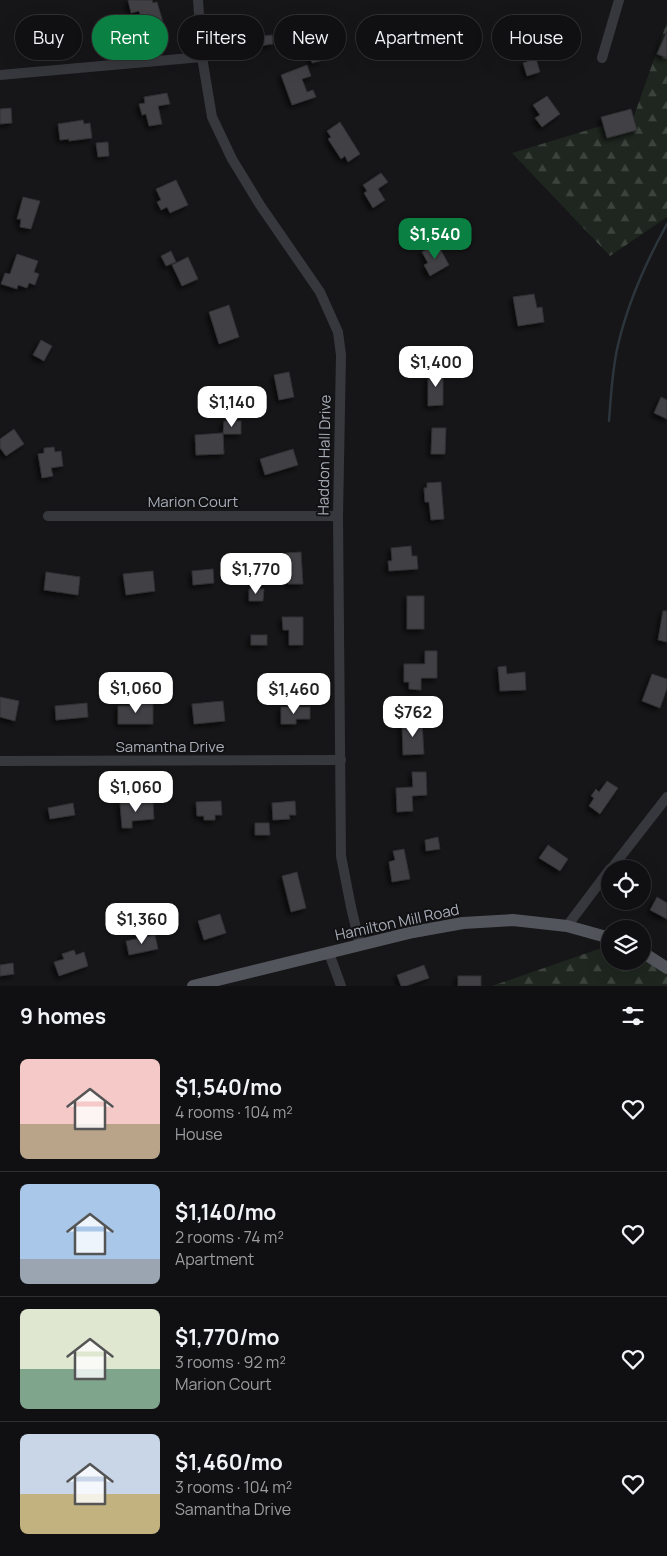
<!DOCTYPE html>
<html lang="en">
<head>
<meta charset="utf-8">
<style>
  :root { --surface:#101012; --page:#19191b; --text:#f1f3f6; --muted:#9c9d9f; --line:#303032; --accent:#0b8043 }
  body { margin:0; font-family:Manrope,sans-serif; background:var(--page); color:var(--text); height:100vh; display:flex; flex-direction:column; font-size:19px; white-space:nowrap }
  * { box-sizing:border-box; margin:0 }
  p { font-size:16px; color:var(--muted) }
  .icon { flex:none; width:28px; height:28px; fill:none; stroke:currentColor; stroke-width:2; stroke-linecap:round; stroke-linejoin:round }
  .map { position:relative; height:986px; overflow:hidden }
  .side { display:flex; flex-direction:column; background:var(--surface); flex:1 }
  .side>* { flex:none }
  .guide { position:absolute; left:15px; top:15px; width:638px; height:45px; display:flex; gap:10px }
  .controls { position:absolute; left:601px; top:860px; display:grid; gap:10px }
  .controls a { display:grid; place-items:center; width:50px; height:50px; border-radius:50%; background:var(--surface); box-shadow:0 5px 20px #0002,0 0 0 1px var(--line); font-size:25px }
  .price { position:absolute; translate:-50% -42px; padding:0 11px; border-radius:10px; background:#fff; color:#222; font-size:16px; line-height:32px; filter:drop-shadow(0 1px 2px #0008) }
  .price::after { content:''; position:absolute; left:50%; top:30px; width:15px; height:11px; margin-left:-8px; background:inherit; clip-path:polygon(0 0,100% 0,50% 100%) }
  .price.on { background:var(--accent); color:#fff }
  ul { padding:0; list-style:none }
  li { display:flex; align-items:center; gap:15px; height:125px; padding:0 20px }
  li+li { border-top:1px solid var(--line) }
  li span { display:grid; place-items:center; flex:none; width:140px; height:100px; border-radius:8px; color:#555 }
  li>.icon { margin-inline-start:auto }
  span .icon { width:60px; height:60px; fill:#fffc; stroke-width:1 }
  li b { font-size:21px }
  h2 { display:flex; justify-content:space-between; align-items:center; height:60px; padding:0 20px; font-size:21px }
  .tag { padding:0 18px; border-radius:22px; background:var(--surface); box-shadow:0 5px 20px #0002,0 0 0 1px var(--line); font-size:18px; line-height:45px }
  .tag.on { background:var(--accent); color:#fff }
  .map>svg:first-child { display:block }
  .forest { fill:url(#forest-firs) }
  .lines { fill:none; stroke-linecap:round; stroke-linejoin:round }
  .stream { stroke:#2c353c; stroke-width:2.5 }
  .building { fill:#404145; stroke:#303034; filter:url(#shadow) }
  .minor { stroke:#37383d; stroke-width:10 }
  .major { stroke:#53555c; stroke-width:12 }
  .labels { text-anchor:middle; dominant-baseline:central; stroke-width:4; stroke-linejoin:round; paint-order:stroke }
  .street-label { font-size:15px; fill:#a8adb8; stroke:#111113 }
</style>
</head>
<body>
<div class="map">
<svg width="667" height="986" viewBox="0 0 667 986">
  <defs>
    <pattern id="forest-firs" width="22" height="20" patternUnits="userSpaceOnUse" patternTransform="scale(1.25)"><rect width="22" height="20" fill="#1e261f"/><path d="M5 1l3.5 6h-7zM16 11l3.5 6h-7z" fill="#3c433d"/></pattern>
    <filter id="shadow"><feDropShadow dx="-3" dy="3" stdDeviation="2.5" flood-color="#0009"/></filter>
  </defs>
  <rect width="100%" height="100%" fill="#161618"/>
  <!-- forest -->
  <g class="forest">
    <polygon points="667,22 667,217 610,256 512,153 634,116"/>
    <polygon points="610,945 610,961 642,961 643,948 667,964 667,986 492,986"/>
  </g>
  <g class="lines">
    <!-- stream -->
    <path class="stream" d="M609,421C611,396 612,370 618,345C628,302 646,262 667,224"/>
  </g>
  <!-- building -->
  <g class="building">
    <polygon points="128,0 152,0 153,3 157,2 163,22 144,28 139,11 131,13"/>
    <polygon points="67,15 68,27 43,29 42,17"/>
    <polygon points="256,19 258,31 262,30 263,36 272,35 273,44 244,48 240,22"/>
    <polygon points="667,31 667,58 657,54"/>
    <polygon points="533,33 551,36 549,55 534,52 540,72 527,76 523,63 529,61"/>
    <polygon points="316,47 320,61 312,63 308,49"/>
    <polygon points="307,65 311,76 302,79 307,92 313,90 316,97 292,105 281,75"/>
    <polygon points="167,93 170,104 158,106 162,124 149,126 146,114 142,115 139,104 145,103 144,97"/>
    <polygon points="547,96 560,114 542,127 535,118 540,115 533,105"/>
    <polygon points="11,108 12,123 0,124 0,109"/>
    <polygon points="631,109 637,130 607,138 601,117"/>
    <polygon points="83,120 84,124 90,123 92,138 69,141 69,139 60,140 58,124"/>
    <polygon points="340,122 360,154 348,162 345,156 341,159 328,139 331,137 327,131"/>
    <polygon points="108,142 109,156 98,157 96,143"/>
    <polygon points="381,173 388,182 378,189 385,200 373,208 364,193 367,191 363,185"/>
    <polygon points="176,180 188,205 170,213 167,207 161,210 157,202 161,200 156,189"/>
    <polygon points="23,197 40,201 31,229 20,227 21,219 17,219"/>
    <polygon points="437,243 449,265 430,276 424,265 428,263 422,252"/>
    <polygon points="171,251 176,262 166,266 161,256"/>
    <polygon points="17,254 38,261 34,272 39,274 35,285 29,283 27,288 18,285 17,289 1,284 5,273 10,274"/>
    <polygon points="188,257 198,279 182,286 172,265"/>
    <polygon points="534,294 537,308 542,307 544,322 518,326 513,297"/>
    <polygon points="229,305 239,337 219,344 209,312"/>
    <polygon points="41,340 52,346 44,361 33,355"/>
    <polygon points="432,368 443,368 443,405 428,406 428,377 432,377"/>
    <polygon points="289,372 294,397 279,400 274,375"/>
    <polygon points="661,397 667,400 667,419 654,413"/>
    <polygon points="224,421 241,421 241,434 223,434"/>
    <polygon points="432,428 446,428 445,454 431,454"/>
    <polygon points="14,429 24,444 6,456 0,448 0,439"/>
    <polygon points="223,433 224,454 196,455 195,435"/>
    <polygon points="54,447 55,452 61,451 63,466 51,468 53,476 42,478 38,454 44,453 44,448"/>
    <polygon points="293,449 298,465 265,475 260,459"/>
    <polygon points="441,482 444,519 431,520 429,502 425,502 424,488 427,488 427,483"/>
    <polygon points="411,546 412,556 417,556 418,569 389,571 388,561 392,561 391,548"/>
    <polygon points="301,552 303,584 288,584 286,553"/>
    <polygon points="213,569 214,583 193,585 192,571"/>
    <polygon points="153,571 155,591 126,595 123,574"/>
    <polygon points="46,572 80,577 78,595 44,590"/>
    <polygon points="249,589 264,589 263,601 249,601"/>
    <rect x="407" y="596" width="17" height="33"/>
    <polygon points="663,611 667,611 667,642 658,640"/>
    <polygon points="282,617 303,617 303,645 289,645 289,630 283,630"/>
    <rect x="251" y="635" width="16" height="10"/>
    <polygon points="425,651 437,651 437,678 421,678 421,690 409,689 409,682 404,682 404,664 425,664"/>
    <polygon points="506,666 507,674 525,672 526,690 500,691 498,667"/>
    <polygon points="652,674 667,679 667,688 660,708 642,701"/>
    <polygon points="156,680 159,692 148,694 146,681"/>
    <polygon points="0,697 19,701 15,721 0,717"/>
    <polygon points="223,701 225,721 194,724 192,704"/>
    <polygon points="87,703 88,717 56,720 55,706"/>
    <polygon points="134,703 153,704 153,724 118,724 118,706 134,706"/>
    <polygon points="281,707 310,707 310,719 296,719 296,724 281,724"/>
    <polygon points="422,721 424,754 403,755 402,722"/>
    <polygon points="412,772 426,772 427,795 412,796 413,811 397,812 396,788 413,787"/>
    <polygon points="607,781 618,788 600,814 589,806 594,798 591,796 596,789 599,792"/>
    <polygon points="153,801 154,819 132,821 132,828 122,828 120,803"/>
    <polygon points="221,801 222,815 215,815 215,820 204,820 204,816 197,816 196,802"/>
    <polygon points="295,801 296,815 289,815 290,819 273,820 272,803"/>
    <polygon points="73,803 75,815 50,819 48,808"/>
    <polygon points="255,823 269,823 270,835 255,835"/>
    <polygon points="438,837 440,849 426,851 425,840"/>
    <polygon points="548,845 568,859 560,871 539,858"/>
    <polygon points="404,849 410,879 392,882 389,862 395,860 393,851"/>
    <polygon points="297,872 306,908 291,912 282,876"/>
    <polygon points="657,897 667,903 667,919 650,910"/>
    <polygon points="220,914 226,933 204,940 198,921"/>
    <polygon points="155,935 158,949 129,955 126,941"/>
    <polygon points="74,950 76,955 84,952 88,966 59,976 54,962 64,959 62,954"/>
    <polygon points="13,963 14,974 0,976 0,965"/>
    <polygon points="424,965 429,978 406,986 401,986 397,975"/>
    <rect x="458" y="976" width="23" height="10"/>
  </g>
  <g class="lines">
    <!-- minor -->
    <g class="minor">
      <polyline points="198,0 202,57 212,117 232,159 260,205 320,292 338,332 341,355 338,516 341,856 351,907 360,945"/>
      <polyline points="602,58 619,0"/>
      <polyline points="0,75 202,57"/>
      <polyline points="48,516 338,516"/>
      <polyline points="0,761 341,760"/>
      <polyline points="611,869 667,797"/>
      <polyline points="567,926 610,869"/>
      <polyline points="329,953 341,986"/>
    </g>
    <!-- major -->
    <g class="major">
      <polyline points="642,952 667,968"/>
      <polyline points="193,986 413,932 463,923 513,920 567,926 610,938"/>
    </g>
  </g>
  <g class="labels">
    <!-- street labels -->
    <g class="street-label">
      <text transform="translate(324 455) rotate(-89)">Haddon Hall Drive</text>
      <text x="193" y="501">Marion Court</text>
      <text x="170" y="746">Samantha Drive</text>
      <text transform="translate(397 922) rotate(-12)">Hamilton Mill Road</text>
    </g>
  </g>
</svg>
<div class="controls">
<a><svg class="icon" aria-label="locate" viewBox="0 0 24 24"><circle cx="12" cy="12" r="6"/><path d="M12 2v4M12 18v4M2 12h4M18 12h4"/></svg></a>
<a><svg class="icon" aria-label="layers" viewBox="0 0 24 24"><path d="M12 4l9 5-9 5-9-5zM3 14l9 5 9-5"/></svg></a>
</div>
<b class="price on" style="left:435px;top:260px">$1,540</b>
<b class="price" style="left:436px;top:388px">$1,400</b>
<b class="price" style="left:232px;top:428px">$1,140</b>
<b class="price" style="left:256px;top:595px">$1,770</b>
<b class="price" style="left:136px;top:714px">$1,060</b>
<b class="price" style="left:294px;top:715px">$1,460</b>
<b class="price" style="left:413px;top:738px">$762</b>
<b class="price" style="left:136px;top:813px">$1,060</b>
<b class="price" style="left:142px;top:945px">$1,360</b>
<div class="guide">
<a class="tag">Buy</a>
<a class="tag on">Rent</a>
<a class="tag">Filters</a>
<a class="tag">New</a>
<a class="tag">Apartment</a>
<a class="tag">House</a>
</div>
</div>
<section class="side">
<h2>9 homes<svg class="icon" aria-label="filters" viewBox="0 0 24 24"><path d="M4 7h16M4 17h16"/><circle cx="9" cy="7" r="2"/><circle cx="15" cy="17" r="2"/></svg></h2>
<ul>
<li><span style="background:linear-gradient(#f6c9c9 65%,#b9a48a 0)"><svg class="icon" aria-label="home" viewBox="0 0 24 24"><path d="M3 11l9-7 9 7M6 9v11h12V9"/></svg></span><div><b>$1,540/mo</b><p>4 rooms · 104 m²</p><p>House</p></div><svg class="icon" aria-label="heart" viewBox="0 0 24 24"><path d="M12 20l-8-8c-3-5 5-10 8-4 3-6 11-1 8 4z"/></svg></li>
<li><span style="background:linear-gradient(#a9c7e8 75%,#9aa5b1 0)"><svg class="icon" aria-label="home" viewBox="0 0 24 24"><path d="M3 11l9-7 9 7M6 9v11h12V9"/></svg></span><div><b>$1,140/mo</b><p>2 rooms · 74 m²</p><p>Apartment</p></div><svg class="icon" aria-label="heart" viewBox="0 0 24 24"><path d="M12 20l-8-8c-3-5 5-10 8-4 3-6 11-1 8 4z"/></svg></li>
<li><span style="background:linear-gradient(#dfe7d0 60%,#7fa58c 0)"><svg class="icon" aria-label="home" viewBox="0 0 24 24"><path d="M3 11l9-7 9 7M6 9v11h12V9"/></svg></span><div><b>$1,770/mo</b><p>3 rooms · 92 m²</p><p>Marion Court</p></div><svg class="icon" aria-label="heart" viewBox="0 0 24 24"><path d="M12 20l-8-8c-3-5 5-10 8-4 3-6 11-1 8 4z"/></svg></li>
<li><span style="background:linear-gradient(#c9d6e8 60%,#c2b280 0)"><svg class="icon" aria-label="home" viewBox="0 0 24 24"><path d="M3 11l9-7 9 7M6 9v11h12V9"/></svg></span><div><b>$1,460/mo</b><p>3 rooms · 104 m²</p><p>Samantha Drive</p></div><svg class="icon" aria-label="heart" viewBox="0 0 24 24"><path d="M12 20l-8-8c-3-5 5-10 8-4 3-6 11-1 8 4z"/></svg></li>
</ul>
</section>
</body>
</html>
